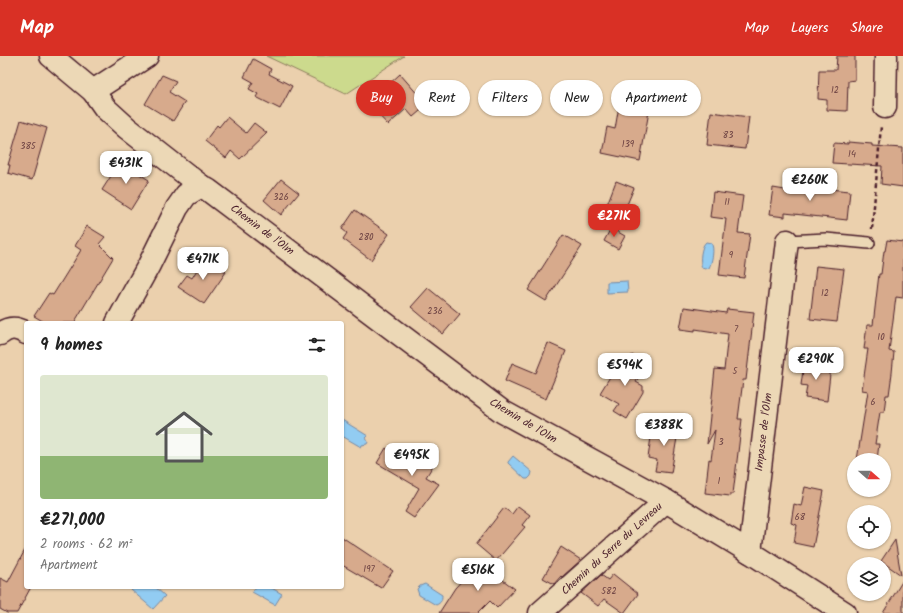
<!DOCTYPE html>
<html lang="en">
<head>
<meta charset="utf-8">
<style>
  :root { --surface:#fff; --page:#f6f6f6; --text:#222; --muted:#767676; --accent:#d93025 }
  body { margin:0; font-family:Kalam,sans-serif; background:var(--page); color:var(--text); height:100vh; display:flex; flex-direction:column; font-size:15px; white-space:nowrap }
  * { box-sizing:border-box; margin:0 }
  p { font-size:13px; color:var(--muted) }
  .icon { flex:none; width:22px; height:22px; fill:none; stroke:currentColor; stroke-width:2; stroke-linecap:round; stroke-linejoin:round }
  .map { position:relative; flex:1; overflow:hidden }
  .details { position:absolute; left:24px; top:265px; width:320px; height:268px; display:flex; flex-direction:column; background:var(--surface); border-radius:4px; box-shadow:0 1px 3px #0004 }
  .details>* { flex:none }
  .top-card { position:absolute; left:356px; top:24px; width:380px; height:36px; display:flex; gap:8px }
  .needle { width:26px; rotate:111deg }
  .controls { position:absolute; left:847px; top:397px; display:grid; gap:8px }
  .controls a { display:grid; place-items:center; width:44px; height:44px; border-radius:50%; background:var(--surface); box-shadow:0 1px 3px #0004; font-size:20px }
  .price { position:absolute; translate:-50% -34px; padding:0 9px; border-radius:8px; background:#fff; color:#222; font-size:13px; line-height:26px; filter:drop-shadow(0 1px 2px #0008) }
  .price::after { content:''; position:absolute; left:50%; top:24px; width:12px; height:9px; margin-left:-6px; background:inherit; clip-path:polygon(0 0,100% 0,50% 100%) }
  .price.selected { background:var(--accent); color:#fff }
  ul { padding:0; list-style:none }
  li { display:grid; align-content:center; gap:8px; height:212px; padding:0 16px }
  li span { display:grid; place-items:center; height:124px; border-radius:4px; color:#555 }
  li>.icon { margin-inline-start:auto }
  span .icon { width:72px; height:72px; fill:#fffc; stroke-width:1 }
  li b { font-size:17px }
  h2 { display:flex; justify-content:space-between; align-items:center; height:48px; padding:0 16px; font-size:17px }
  .pill { padding:0 14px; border-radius:18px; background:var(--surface); box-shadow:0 1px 3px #0004; font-size:14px; line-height:36px }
  .pill.selected { background:var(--accent); color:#fff }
  header { display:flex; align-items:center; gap:24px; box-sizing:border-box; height:56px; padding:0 20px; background:var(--accent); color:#fff }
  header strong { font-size:19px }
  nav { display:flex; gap:22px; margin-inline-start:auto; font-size:14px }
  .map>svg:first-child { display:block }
  .green { fill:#ccda8d; stroke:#8b7c5c }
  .water { fill:#92ccf2; stroke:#7587a2 }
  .building { fill:#d7aa8c; stroke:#4a1f2b }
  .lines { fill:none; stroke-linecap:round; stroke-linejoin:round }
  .lane-casing { stroke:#4a1f2b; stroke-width:14 }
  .street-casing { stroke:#4a1f2b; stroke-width:25 }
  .path { stroke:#4a1f2b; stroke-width:2.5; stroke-dasharray:4 3; stroke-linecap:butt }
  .lane { stroke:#ecd8b6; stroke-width:11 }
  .street { stroke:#ecd8b6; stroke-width:22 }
  .labels { text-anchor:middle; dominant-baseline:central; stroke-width:3; stroke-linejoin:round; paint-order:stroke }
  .number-label { font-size:9px; fill:#6d4243 }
  .street-label { font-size:11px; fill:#4a1f2b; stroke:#ecd8b6 }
</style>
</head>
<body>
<header>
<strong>Map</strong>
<nav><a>Map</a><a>Layers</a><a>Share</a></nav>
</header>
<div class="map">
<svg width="903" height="557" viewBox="0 0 903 557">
  <rect width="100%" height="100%" fill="#ebd0ad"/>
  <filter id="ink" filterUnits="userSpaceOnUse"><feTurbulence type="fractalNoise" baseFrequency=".025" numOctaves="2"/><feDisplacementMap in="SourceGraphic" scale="8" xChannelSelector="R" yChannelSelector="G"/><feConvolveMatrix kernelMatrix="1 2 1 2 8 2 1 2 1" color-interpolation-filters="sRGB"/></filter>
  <g filter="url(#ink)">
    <!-- green -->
    <polygon class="green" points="266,0 404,0 346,38"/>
    <!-- water -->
    <g class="water">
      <path d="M706,186L711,187C715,192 712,206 709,212L705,213L702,212C699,205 701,190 706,186Z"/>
      <polygon points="627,225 628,236 607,237 607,226"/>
      <polygon points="342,364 368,380 366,382 368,386 367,388 362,389 361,391 342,380"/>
      <polygon points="513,400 532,416 531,420 528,423 525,423 508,407 508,406"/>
      <path d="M425,528L442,539C442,544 441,547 436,549L419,539L417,533L420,530Z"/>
      <polygon points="134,531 155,531 165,540 153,553 131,534"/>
      <polygon points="256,531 270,531 282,538 275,549 252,536"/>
    </g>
    <!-- building -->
    <g class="building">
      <polygon points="837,0 855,0 855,24 848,25 847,55 827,54 827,44 818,43 819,14 836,14"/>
      <polygon points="253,3 271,13 269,18 292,30 280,53 256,41 258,38 249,33 253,26 244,21"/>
      <polygon points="400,18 427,49 413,61 406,53 388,69 374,54 393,37 387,30"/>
      <polygon points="162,19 176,25 169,36 185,46 173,65 145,48"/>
      <polygon points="620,44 650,50 640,105 602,97 607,71 615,73"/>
      <polygon points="711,56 749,61 745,93 707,89"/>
      <polygon points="227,61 246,77 254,67 267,77 240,103 231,95 226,102 205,85 217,69 219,71"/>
      <polygon points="21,64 47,72 32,124 8,117 10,109 8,109"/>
      <polygon points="848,86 872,88 872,90 903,92 903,131 881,128 882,110 832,107 834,87 848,88"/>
      <polygon points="120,106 149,124 131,153 102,134"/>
      <polygon points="281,123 299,137 281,159 264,144"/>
      <polygon points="616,125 634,132 620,165 603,159"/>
      <polygon points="786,129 850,135 847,164 785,157 785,161 769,159 773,132 785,134"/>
      <polygon points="713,136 743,140 738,177 750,178 744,222 719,219 726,163 710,161"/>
      <polygon points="355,154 389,178 371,204 343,183 347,177 342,173"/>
      <polygon points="87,170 105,181 99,188 113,202 74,267 46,267 34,260 49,237 53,239 81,194 75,190"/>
      <polygon points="611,172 625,180 618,193 604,185"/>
      <polygon points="563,179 582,190 546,245 528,234"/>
      <polygon points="887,184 903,186 903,242 896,241 889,295 894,296 892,317 889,339 886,339 884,356 880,356 875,388 879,388 877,404 857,404 868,335 862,334 868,293 864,293 867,269 873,269 879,218 881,218 884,195 885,195"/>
      <polygon points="204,202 226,216 204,248 178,231 187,219 192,222"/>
      <polygon points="816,210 844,213 837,266 810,263"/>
      <polygon points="428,232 460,258 443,278 411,251"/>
      <polygon points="684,251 726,257 727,253 754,256 746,324 743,324 738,363 742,363 733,438 730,438 730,440 705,437 709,403 711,404 715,374 707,388 715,313 724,314 728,278 695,273 695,275 680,273"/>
      <polygon points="548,287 566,295 546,343 505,325 512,307 536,317"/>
      <polygon points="632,299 646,308 636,326 643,330 643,336 627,363 614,355 619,348 600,337 616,311 622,315"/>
      <polygon points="804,307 831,310 827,345 805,342 807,330 801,329"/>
      <polygon points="656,366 679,370 671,417 655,415 657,404 648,402 651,381 654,382"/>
      <polygon points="386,392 410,407 416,397 434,408 426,421 439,428 414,462 405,456 419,432 377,407"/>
      <polygon points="805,431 824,435 813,491 794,487 797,469 791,467 794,448 801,450"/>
      <polygon points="518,450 530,459 522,469 525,471 496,505 476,488 504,452 512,458"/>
      <polygon points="342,481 393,515 381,532 342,509"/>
      <polygon points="895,484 901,519 881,505"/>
      <polygon points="561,491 581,504 562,521 561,520 554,528 543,522"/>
      <polygon points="26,492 26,531 31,531 17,557 7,557 0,553 0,522 8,526"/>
      <polygon points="479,506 515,533 497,552 490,545 478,557 439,557 455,532"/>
      <polygon points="613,518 638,538 624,557 604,543 598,550 581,537 601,519 608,524"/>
      <polygon points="903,524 903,557 883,557"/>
    </g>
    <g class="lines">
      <!-- lane casing -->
      <g class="lane-casing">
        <polyline id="lane" points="787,185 826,183 869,187"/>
      </g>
      <!-- street casing -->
      <g class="street-casing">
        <g id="street">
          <polyline points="51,0 93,35 105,52 127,72 201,130 208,134 503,356 666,445 750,496 845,557"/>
          <polyline points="93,35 147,0"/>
          <polyline points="885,51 886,0"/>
          <polyline points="117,267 149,209 177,152 186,139 201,130"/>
          <path d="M0,278C9,271 16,271 26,277"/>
          <polyline points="750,496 787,185"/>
          <polyline points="540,557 666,445"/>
        </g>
      </g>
      <!-- path -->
      <polyline class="path" points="872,173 881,70"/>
      <!-- lane -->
      <use href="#lane" class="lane"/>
      <!-- street -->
      <use href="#street" class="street"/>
    </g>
  </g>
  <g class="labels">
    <!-- number labels -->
    <g class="number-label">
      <text x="835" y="34">12</text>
      <text x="728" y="79">83</text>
      <text x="628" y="88">139</text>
      <text x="28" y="90">385</text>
      <text x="852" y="98">14</text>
      <text x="281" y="141">326</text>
      <text x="727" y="146">11</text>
      <text x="366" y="181">280</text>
      <text x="731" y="199">9</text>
      <text x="825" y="237">12</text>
      <text x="435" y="255">236</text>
      <text x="736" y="273">7</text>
      <text x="881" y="281">10</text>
      <text x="735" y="315">5</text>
      <text x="873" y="346">6</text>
      <text x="721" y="386">3</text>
      <text x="719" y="425">1</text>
      <text x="800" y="461">68</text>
      <text x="369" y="513">197</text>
      <text x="609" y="535">582</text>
    </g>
    <!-- street labels -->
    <g class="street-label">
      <text transform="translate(262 174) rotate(37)">Chemin de l'Olm</text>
      <text transform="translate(523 365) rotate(31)">Chemin de l'Olm</text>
      <text transform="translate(764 376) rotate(-83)">Impasse de l'Olm</text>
      <text transform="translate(612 493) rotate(-42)">Chemin du Serre du Levreau</text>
    </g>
  </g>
</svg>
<div class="controls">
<a><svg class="needle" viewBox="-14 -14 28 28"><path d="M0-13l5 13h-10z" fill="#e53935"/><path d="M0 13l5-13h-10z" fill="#767676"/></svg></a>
<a><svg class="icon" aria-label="locate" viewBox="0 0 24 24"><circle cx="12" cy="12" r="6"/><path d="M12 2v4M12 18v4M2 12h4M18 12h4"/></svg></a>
<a><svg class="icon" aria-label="layers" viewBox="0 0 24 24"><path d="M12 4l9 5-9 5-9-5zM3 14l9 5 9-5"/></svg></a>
</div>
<b class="price" style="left:126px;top:129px">€431K</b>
<b class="price" style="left:810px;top:146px">€260K</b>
<b class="price selected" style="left:614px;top:182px">€271K</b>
<b class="price" style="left:203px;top:225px">€471K</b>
<b class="price" style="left:816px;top:325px">€290K</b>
<b class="price" style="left:625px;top:331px">€594K</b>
<b class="price" style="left:664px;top:391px">€388K</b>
<b class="price" style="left:412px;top:421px">€495K</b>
<b class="price" style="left:478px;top:536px">€516K</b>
<div class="top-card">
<a class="pill selected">Buy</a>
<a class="pill">Rent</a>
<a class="pill">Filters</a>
<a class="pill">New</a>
<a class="pill">Apartment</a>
</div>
<section class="details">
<h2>9 homes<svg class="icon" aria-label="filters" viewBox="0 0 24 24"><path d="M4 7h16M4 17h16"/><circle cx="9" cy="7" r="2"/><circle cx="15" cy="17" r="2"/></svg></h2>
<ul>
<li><span style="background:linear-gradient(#dfe7d0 65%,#8fb573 0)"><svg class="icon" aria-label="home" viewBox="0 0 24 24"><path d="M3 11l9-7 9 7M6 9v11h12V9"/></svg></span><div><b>€271,000</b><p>2 rooms · 62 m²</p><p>Apartment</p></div></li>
</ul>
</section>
</div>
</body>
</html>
